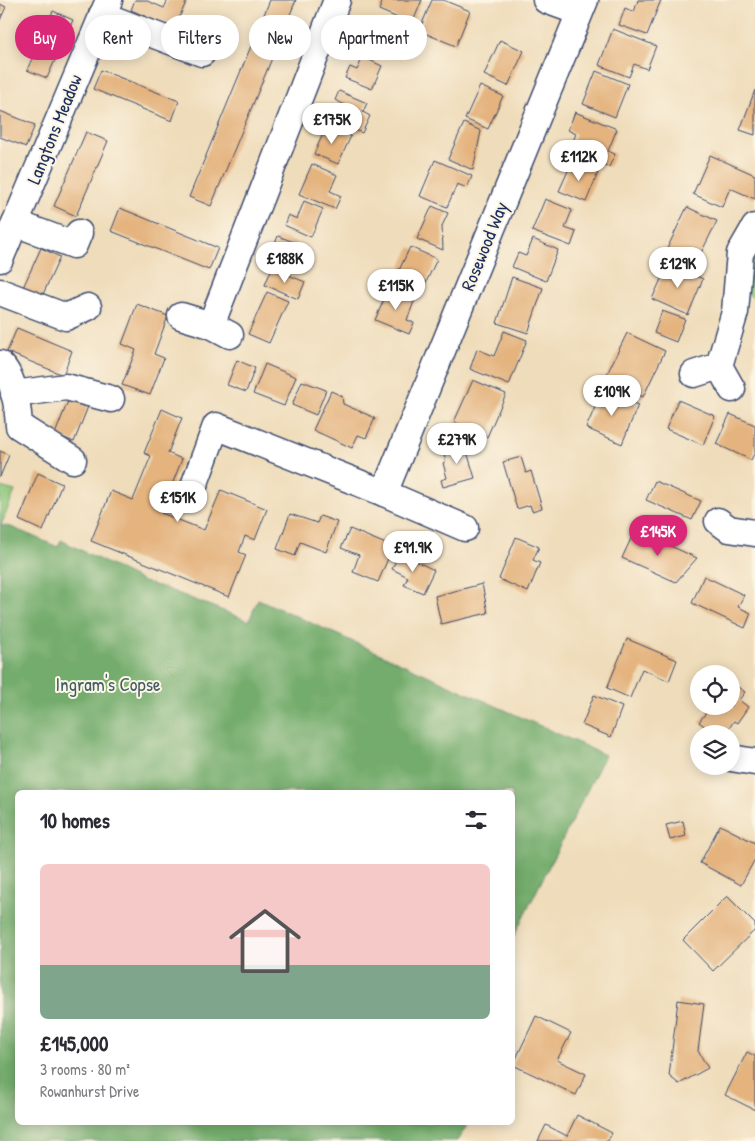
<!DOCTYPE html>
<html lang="en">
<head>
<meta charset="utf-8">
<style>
  :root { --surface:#fff; --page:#f7f7f7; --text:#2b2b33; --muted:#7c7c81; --line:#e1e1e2; --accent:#db2777 }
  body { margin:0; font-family:"Patrick Hand",sans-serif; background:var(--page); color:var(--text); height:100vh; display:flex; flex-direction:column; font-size:19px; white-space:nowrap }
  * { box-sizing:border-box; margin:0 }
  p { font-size:16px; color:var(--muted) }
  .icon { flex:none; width:28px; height:28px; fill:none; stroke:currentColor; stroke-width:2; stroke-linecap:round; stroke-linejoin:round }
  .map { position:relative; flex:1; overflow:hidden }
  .side { position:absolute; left:15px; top:790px; width:500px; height:335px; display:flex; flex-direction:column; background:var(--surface); border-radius:8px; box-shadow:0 2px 12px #0003 }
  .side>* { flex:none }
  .banner { position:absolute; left:15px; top:15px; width:500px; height:45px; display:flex; gap:10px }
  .fabs { position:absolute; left:690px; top:665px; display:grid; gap:10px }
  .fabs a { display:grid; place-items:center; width:50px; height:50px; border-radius:50%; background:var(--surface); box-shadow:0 2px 12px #0003; font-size:25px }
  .price { position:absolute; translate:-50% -42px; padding:0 11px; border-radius:18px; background:#fff; color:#222; font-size:16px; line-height:32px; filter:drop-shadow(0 1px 2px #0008) }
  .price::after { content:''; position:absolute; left:50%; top:30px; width:15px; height:11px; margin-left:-8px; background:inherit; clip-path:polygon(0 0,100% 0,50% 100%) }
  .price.current { background:var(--accent); color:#fff }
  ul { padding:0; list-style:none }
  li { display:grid; align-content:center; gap:10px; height:265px; padding:0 25px }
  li+li { border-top:1px solid var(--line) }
  li span { display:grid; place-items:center; height:155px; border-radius:8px; color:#555 }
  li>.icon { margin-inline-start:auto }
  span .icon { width:90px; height:90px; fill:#fffc; stroke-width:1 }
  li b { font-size:21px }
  h2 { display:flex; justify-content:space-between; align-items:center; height:60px; padding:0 25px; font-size:21px }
  .chip { padding:0 18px; border-radius:22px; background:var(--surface); box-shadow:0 2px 12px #0003; font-size:18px; line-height:45px }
  .chip.current { background:var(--accent); color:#fff }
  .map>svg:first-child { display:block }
  .green { fill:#8fc87c; stroke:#557c6d }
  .forest { fill:#73ac6c; stroke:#476e65 }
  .building { fill:#e4b37e }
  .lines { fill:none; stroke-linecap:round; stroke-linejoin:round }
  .minor-casing { stroke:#3b496c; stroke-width:29 }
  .minor { stroke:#fff; stroke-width:26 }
  .labels { text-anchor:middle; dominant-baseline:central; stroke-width:4; stroke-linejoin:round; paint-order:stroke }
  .street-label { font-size:19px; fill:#1b2f5e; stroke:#fcf5e5 }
  .park-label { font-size:19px; fill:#3e5d67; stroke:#fcf5e5 }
</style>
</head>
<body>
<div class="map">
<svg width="755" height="1141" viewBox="0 0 755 1141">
  <rect width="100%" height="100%" fill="#fcf5e5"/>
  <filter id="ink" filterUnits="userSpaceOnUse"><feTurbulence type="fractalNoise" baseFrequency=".02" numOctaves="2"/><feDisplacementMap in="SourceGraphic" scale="10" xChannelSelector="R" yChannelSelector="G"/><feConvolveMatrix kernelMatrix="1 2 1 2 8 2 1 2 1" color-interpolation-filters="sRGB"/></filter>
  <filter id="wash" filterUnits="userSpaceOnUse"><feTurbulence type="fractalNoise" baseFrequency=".0096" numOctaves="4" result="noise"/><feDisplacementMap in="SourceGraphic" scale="20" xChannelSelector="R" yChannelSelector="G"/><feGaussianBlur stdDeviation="1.12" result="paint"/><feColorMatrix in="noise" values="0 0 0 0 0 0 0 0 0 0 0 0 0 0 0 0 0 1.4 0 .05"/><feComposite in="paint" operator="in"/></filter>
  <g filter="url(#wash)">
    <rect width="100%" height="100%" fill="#efdcba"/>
    <!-- green -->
    <g class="green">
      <polygon points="755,246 755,298 747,294"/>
      <polygon points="0,487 15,491 1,525 0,525"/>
    </g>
    <!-- forest -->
    <polygon class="forest" points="0,525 11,527 58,547 61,540 144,582 162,587 249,621 258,599 605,755 513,938 512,792 18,792 18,1122 469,1123 457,1141 0,1141"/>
    <g id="blocks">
      <!-- building -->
      <g class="building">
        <polygon points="135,0 145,0 164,8 168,0 187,0 174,29 131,10"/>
        <polygon points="270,0 296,0 211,206 189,197"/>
        <polygon points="383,0 422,0 412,24 379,10"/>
        <polygon points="432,0 443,0 470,11 456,46 419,31"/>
        <polygon points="638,0 661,0 647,35 619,25 625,8 634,12"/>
        <polygon points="0,4 6,7 0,20"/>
        <polygon points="53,11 73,20 47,78 27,70"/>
        <polygon points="613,29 656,46 647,69 634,64 629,77 599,65"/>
        <polygon points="500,40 524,51 508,86 484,75"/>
        <polygon points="363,57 382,66 372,89 345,78 350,67 357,70"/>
        <polygon points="101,70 179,101 172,121 93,89"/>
        <polygon points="596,71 628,84 615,117 583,104"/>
        <polygon points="480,86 503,96 488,129 465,119"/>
        <polygon points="755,90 755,135 740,130"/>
        <polygon points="339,91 367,103 363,112 370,116 362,133 338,122 345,105 335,100"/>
        <polygon points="0,111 35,125 26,147 0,137"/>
        <polygon points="575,112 617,129 608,151 615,154 609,167 569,151 576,134 568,130"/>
        <polygon points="464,123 481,131 473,170 448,159"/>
        <polygon points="327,125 351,136 338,164 314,154"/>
        <polygon points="86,132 108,141 76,216 54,206"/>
        <polygon points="710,155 755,175 755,199 730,188 722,207 693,194"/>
        <polygon points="435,160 472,176 467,188 457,184 447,207 420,196"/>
        <polygon points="572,162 598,173 586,202 559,191"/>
        <polygon points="312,164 337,175 330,191 341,196 335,209 299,194"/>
        <polygon points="545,199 572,210 565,228 576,232 571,246 532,231"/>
        <polygon points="304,201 323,209 311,237 284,225 288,215 297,219"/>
        <polygon points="432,206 448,213 442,226 443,250 417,239"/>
        <polygon points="687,207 717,221 693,269 664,255"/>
        <polygon points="120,208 218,248 209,270 111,231"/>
        <polygon points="278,236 307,247 299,270 269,259"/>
        <polygon points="533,239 558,250 546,281 512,267 518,253 526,256"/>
        <polygon points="410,247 437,259 421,293 394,281"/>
        <polygon points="41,248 60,257 39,303 20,294"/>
        <polygon points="668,264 703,279 688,315 652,299"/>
        <polygon points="272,268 305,282 298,299 265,285"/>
        <polygon points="512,277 543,288 528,333 497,323"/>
        <polygon points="389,288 415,299 407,320 414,323 409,334 375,320"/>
        <polygon points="267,292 288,301 269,343 248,334"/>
        <polygon points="137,304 168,316 154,354 164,358 150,395 122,385 136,350 122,344"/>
        <polygon points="662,311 685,319 676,342 654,333"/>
        <polygon points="17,328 72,351 63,375 7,352"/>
        <polygon points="504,331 527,340 509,385 470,369 477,349 494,356"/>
        <polygon points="627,333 665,351 643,397 605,378"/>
        <polygon points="237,360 255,368 246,392 227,385"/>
        <polygon points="265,364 296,377 284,406 253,394"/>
        <polygon points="473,380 506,394 487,437 454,422"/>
        <polygon points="302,381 326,390 316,415 292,405"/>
        <polygon points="331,391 342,396 343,404 375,418 366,438 358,435 352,448 313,430"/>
        <polygon points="602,391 638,405 622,444 586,428"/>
        <polygon points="70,396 89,404 74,442 55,434"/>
        <polygon points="678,400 715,416 703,445 666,429"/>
        <polygon points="162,409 182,418 168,453 182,459 161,513 204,530 221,490 267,509 255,540 245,536 239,552 246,555 229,597 91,541 111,491 133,500 151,456 144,453"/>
        <polygon points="730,414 755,425 755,452 751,460 716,444"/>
        <polygon points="464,442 475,478 443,487 441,480 447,478 443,463 446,461 442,448"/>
        <polygon points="0,451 9,455 0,477"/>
        <polygon points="521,457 526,473 531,471 542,508 532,511 530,505 517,509 503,462"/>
        <polygon points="38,473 62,484 43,531 19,520"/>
        <polygon points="655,481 701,501 692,520 646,500"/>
        <polygon points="290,514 317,523 320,516 337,522 326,552 300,542 295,556 277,549"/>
        <polygon points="350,529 393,547 378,582 353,572 359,555 341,548"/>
        <polygon points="635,530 697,558 676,582 622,558"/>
        <polygon points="516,537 539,547 533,560 540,563 528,592 499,579"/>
        <polygon points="399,553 434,570 423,593 404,585 408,577 392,569"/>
        <polygon points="704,576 744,595 738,607 751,613 745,628 692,603"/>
        <polygon points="482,584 488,613 441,624 435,596"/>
        <polygon points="627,639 677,660 669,681 642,669 630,698 607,688"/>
        <polygon points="731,682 745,692 739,700 748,707 737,723 734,721 725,734 715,734 699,722 708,710 704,706 731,706"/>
        <polygon points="594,695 622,707 611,737 582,725"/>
        <polygon points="683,821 686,836 670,840 666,825"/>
        <polygon points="720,825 755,843 755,859 741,885 700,863"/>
        <polygon points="727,896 755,924 755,930 713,971 683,940"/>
        <polygon points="678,1000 704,1004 698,1051 708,1068 679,1084 669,1076"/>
        <polygon points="536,1016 571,1033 557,1060 586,1074 576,1095 513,1065"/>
        <polygon points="747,1052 755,1056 755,1110 725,1095"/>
        <polygon points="577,1115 612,1133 608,1141 538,1141 546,1125 567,1136"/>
      </g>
    </g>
  </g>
  <g filter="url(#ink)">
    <use href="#blocks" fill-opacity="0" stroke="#3b496c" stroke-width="1"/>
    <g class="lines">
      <!-- minor casing -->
      <g class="minor-casing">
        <g id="minor">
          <polyline points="546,0 579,12"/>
          <polyline points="102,15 202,53"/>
          <polyline points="15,223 74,245 79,233"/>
          <polyline points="0,259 109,0"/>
          <polyline points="0,292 66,317 88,307"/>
          <polyline points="181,316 211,325 230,335"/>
          <polyline points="211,325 337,0"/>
          <path d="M0,364C14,377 18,408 19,426L73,460"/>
          <polyline points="694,374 719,366"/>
          <polyline points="732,389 719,366 735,312 740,253 755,227"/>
          <polyline points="14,394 66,387 111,399"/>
          <polyline points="195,483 216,426 384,493 465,528"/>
          <polyline points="384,493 585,0"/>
          <polyline points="718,521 729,529 755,533"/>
          <polyline points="731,758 755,762"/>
        </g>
      </g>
      <!-- minor -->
      <use href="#minor" class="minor"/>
    </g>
  </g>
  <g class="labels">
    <!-- street labels -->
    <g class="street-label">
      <text transform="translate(54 129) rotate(-68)">Langtons Meadow</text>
      <text transform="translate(484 246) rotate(-68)">Rosewood Way</text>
    </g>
    <!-- park labels -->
    <g class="park-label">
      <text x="108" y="684">Ingram's Copse</text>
    </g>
  </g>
</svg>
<div class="fabs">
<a><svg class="icon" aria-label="locate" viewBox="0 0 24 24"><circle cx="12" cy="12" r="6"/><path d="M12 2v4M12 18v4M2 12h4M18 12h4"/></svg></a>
<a><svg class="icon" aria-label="layers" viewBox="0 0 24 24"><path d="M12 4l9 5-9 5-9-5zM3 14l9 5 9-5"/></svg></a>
</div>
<b class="price" style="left:332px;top:145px">£175K</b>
<b class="price" style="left:579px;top:182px">£112K</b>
<b class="price" style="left:285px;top:284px">£188K</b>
<b class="price" style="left:678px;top:289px">£129K</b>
<b class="price" style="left:396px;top:311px">£115K</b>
<b class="price" style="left:612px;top:417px">£109K</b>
<b class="price" style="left:457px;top:465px">£279K</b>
<b class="price" style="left:178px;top:523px">£151K</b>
<b class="price current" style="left:658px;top:557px">£145K</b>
<b class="price" style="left:413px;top:573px">£91.9K</b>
<div class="banner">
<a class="chip current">Buy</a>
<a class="chip">Rent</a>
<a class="chip">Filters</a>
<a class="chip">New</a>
<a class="chip">Apartment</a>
</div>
<section class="side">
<h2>10 homes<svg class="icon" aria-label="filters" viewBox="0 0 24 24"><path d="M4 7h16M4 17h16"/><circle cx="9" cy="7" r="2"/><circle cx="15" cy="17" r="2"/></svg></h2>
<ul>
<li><span style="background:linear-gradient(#f6c9c9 65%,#7fa58c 0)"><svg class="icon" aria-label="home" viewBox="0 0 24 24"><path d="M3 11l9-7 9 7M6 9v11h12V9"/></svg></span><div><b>£145,000</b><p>3 rooms · 80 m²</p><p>Rowanhurst Drive</p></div></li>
</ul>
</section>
</div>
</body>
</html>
